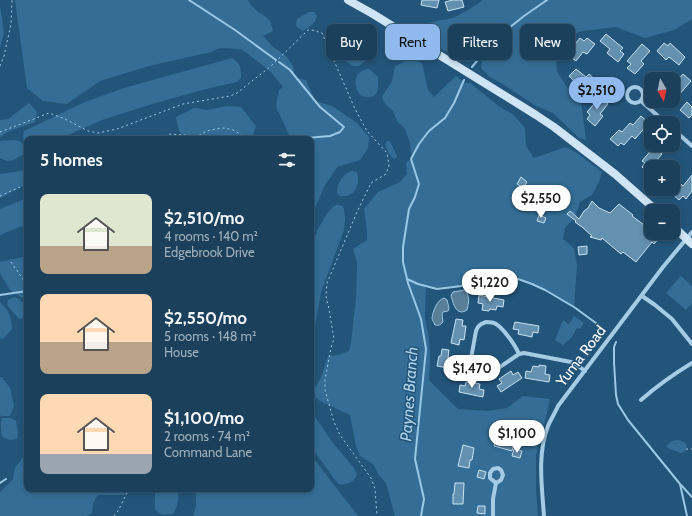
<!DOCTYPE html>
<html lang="en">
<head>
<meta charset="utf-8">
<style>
  :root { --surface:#1a405c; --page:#274b65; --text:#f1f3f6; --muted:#9fafbb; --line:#385972; --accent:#90b9f0 }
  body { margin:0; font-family:Cabin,sans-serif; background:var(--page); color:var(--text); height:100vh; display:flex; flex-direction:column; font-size:15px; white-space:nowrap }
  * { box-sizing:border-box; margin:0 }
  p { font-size:13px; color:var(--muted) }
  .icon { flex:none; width:22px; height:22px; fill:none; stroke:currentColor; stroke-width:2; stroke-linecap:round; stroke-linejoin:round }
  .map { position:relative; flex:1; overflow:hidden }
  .drawer { position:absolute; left:24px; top:136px; width:290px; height:356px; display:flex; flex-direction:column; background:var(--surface); border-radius:8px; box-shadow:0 2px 6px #0003,0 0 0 1px var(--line) }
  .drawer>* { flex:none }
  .top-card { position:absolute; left:326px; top:24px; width:306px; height:36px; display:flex; gap:8px }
  .needle { width:26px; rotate:171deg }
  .buttons { position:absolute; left:644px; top:72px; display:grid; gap:8px }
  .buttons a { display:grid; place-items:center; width:36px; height:36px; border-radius:8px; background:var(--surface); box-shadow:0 2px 6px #0003,0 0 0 1px var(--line); font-size:20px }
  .price { position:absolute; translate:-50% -34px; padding:0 9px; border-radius:14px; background:#fff; color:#222; font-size:13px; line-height:26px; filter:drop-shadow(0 1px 2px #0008) }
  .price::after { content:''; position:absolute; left:50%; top:24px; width:12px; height:9px; margin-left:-6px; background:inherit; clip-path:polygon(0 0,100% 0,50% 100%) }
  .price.current { background:var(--accent); color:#111 }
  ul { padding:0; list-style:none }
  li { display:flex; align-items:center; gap:12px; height:100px; padding:0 16px }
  li span { display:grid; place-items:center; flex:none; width:112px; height:80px; border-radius:8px; color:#555 }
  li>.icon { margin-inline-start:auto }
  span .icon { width:48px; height:48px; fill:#fffc; stroke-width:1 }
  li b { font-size:17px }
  h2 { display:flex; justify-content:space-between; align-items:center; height:48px; padding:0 16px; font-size:17px }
  .chip { padding:0 14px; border-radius:8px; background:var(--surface); box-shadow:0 2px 6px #0003,0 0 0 1px var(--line); font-size:14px; line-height:36px }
  .chip.current { background:var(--accent); color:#111 }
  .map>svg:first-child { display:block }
  .green { fill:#346e96 }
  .water { fill:#597e98; stroke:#9ac8e5 }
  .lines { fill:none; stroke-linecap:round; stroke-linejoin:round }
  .stream { stroke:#9ac8e5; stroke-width:2 }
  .building { fill:#6591b0; stroke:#c9e2f4 }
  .path { stroke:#a6cbe4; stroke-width:1; stroke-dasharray:2 3; stroke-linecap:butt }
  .street { stroke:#a6cbe4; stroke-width:4 }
  .secondary { stroke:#cfe4f4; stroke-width:8 }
  .labels { text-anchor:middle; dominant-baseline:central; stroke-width:3; stroke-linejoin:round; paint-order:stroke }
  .street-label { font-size:15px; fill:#fff; stroke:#23557a }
  .water-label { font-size:16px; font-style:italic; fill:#b1d4ec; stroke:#23557a }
</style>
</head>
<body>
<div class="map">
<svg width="692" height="516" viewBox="0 0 692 516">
  <rect width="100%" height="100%" fill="#23557a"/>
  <!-- green -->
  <g class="green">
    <path d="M15,0H248C250,3 251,6 254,8C263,18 270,14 273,31L263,36L272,46L286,56L293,66L294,73L297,78L306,80L315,101L332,106L357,123L369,137L368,148L360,160L337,167L324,187L311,218V139H289V135L276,106L279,90L283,87L271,72L247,53L241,49L220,48L211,52L149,66L100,81L67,104L43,101L27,88Z"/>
    <path d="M483,0H692V19L674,30L645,38L616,27L582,31L566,37L561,43L556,58L557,72L567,87L580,94L586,140L579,138L553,113L536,106L501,83L490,77L481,68L482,62L486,55L484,49C478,52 475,58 469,62L441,49L431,39L426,23L453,18L470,9Z"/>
    <polygon points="0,6 4,33 0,48"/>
    <path d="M309,12H315C320,21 310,26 303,31L297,27L296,24L297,19Z"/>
    <polygon points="345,44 352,46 364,53 365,61 359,66 353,66 339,57 339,47"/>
    <path d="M232,58C241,64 241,68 241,78L237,82L206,89L152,104L102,120L59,139H27V142L23,138L24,131L85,102L124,88Z"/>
    <polygon points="410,59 422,63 428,90 434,97 456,76 465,83 470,83 500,107 514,115 525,128 526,146 534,158 566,147 577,153 602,172 599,182 592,195 580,202 575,217 565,228 563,239 574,248 577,265 574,307 545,290 532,284 518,279 437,289 426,286 425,318 429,337 430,356 429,380 458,409 488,411 507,408 523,396 550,399 546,417 539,441 536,456 536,491 538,516 395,516 386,483 378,474 374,465 360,456 356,446 350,415 320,401 311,394 321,378 328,356 339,355 349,351 351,343 356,298 357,269 357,262 353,249 367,240 367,231 364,209 378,192 400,182 407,174 406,163 412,158 410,143 405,129 397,121 393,111 385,104 382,97 392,81 395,66"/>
    <path d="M369,69L378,77C378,81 378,84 378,88C377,98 368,99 360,95C353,84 353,71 369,69Z"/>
    <polygon points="29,103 37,112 35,122 7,132 0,137 0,120 8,119"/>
    <polygon points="227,106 241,107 256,126 252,139 187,139 179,131 176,117 194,108 207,110"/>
    <path d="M16,140C22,142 24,144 26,149L23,155L13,160L7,161L0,158V141Z"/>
    <path d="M387,141H389C392,143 394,151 397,156L396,158L394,159L389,154L385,144Z"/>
    <polygon points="27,170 27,184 0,198 0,174"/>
    <path d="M352,171L357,172C360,181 357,194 346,196C345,196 341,196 340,196L337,193C337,183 342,174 352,171Z"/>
    <polygon points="27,198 27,224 0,235 0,209"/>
    <polygon points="336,205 339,205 342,206 344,209 345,218 344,230 321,292 311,351 311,248 318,229 328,212 333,207"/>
    <polygon points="27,256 27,301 10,290 0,273 0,262"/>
    <polygon points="681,276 692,286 692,303 686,310 666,293"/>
    <polygon points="14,297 19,299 27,307 27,317 19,319 7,305 8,300"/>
    <path d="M0,302C10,312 11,316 12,329L3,339L0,338Z"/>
    <polygon points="574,316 584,323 580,329 577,328 572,337 563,345 555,340 563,320 569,324"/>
    <polygon points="0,377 2,377 10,388 14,406 10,416 1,416 0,415"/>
    <path d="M311,411L333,443L354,468L357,475C354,482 346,486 338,484L311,447Z"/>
    <path d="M2,418H11L16,421L18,433L17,439L10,440L2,437C1,431 0,424 2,418Z"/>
    <polygon points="678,440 684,442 687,446 686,451 681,453 670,449 666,446 672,441"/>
    <polygon points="27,451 27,489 129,489 125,495 98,495 93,503 92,513 87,516 0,516 0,492 13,479 15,468"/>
    <polygon points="311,455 358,516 193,516 196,506 196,489 311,489"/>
    <path d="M155,489H178C179,498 178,506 173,514C164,515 161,516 155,509Z"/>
  </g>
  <!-- water -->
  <g class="water">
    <path d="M465,290C470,297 469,302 467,310C456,317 453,303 451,295L453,292Z"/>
    <path d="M444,298L447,300L449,308L448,311L443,312L442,314L443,322C440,325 439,326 435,325C434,322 432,320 432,318C433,311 437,300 444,298Z"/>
  </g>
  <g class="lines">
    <!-- stream -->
    <g class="stream">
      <polyline points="189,0 235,30 276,60"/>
      <polyline points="279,62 290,70 320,107 344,127 340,132 330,136 295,139"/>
      <polyline points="472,67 495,39 524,16 547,0"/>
      <polyline points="407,279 418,284 437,289 518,279 532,284 545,290 562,300 574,307 600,326"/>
      <polyline points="0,295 27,291"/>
      <polyline points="616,342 614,347 614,362 616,395 618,404 628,420 680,484 687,516"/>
      <polyline points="0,483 6,479"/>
      <polyline points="681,485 692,497"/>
      <polyline points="421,516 424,499 415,459 426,349 421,319 408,283 403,262 403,247 409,209 415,197 419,184 411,159 419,144 429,131 445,118 454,103 464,80"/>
    </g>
  </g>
  <!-- building -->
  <g class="building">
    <polygon points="422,0 439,0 437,8 421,5"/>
    <polygon points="453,0 462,0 464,7 448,11 445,2"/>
    <polygon points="606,34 623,48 620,51 624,54 618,62 607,53 610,49 600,41"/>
    <polygon points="580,38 584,41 587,38 595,44 587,54 583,52 576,61 567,54"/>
    <polygon points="664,43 668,46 670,43 685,57 679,65 669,57 666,60 657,51"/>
    <polygon points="642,44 650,51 641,61 644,64 635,74 627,68 631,64 627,61"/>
    <polygon points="576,69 586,77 589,74 599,83 589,95 569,76"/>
    <polygon points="683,74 691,81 678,96 673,92 673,81 675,83"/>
    <polygon points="600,97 608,104 600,114 603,116 595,126 587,119 590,115 587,112"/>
    <polygon points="687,102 692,107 692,115 689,118 680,110"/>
    <polygon points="641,116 649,123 635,139 632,136 624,145 621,143 618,146 610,139 619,130 622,132 630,123 633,125"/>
    <polygon points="662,145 675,145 670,151"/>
    <polygon points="653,148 662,154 655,162 658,164 656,167 651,167 651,175 642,167 645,163 642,161"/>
    <polygon points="692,175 692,191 686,199 683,196 679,200 671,193 680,183 683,186"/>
    <polygon points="521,177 527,182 523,188 517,184"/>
    <polygon points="592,201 599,208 610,213 619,204 633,215 632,216 644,225 643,226 651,232 651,233 652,233 659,238 654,244 652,242 636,262 623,252 621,254 602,238 601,240 590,237 592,236 582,227 575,222 576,221 567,214 570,211 579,219 584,211 588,208"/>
    <polygon points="539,215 546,218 544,223 537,221"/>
    <polygon points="587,246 587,254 579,255 578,247"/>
    <polygon points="479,295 504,300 503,307 497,306 496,310 490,309 489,311 482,310 483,304 478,303"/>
    <polygon points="456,319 463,320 462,326 466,326 464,340 460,339 459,345 451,343"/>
    <polygon points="515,322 539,326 538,333 533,332 532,337 518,334 519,330 513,329"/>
    <polygon points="442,349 449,350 448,358 460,360 458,370 437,366 439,356 441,356"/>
    <polygon points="539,365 546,366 545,374 550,375 549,382 525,378 526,371 531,372 533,366 539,367"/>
    <polygon points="511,371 513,375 518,372 522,378 501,392 497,386 502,383 499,379"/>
    <polygon points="466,382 480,384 479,389 484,390 483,397 459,392 460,385 465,386"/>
    <polygon points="497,432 503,433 503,436 514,438 515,440 512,451 494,446"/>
    <polygon points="463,445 474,448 472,460 470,460 469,468 458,466"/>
    <polygon points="514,449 522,451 520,458 512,456"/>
    <polygon points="479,470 486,472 484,479 477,477"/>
    <polygon points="455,483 464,483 463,504 453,504 453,494 454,494"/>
    <polygon points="478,506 485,506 485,514 477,513"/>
  </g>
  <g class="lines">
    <!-- path -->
    <g class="path">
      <polyline points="0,66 4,56 11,24 12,0"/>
      <polyline points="0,132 49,113 65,119 88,131 98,133 117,129 183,104 230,96 237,93 271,66 308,30 312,30 322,33 355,109 367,131 387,153 389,165 386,174 371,183 357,212 327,283 326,296 329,309 334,339 331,348 325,380 325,390 334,422 340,435 371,478 375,489 377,516"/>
      <polyline points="155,139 170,134 198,136 207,131 216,129 224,128 233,130 240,134 246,139"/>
      <polyline points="0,196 27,184"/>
      <polyline points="11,262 27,285"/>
      <polyline points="686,449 692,449"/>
      <polyline points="114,516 118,511 129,489"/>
    </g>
    <!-- street -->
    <g class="street">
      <circle cx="635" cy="95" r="8"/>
      <polyline points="641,101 666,123"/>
      <polyline points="673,129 692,146"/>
      <polyline points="642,296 655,305 672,319 692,344"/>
      <path d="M486,322C490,322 493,322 496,324C504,329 515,345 519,354L491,373L485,374L475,372L471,369L470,364L476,331C478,325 481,324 486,322Z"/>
      <polyline points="519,354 524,353 571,362 577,365 585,371"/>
      <path d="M641,400C657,386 674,374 692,363"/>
      <polygon points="498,468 501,470 503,475 501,480 496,483 490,478 490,473 493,469"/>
      <polyline points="493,516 493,499 496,483"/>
      <path d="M544,516C542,487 537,454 548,426C551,419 555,413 558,406L663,267L692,232"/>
    </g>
    <!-- secondary -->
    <g class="secondary">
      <polyline points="348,0 373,14 536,115 554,127 615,174 657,211"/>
      <polyline points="673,226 692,244"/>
    </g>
  </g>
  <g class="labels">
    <!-- street labels -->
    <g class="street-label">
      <text transform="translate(581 356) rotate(-53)">Yuma Road</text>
    </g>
    <!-- water labels -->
    <g class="water-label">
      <text transform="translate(409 394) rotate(-86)">Paynes Branch</text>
    </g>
  </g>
</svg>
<div class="buttons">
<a><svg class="needle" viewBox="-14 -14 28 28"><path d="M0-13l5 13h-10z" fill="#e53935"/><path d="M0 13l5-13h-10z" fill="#9fafbb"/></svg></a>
<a><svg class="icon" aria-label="locate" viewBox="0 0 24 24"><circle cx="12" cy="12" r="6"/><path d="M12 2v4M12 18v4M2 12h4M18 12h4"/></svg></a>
<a>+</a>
<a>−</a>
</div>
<b class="price current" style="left:597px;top:111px">$2,510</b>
<b class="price" style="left:541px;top:219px">$2,550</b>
<b class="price" style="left:490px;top:303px">$1,220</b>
<b class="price" style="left:472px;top:389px">$1,470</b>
<b class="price" style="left:517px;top:454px">$1,100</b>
<div class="top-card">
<a class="chip">Buy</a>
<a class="chip current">Rent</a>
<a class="chip">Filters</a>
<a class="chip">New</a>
</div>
<section class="drawer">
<h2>5 homes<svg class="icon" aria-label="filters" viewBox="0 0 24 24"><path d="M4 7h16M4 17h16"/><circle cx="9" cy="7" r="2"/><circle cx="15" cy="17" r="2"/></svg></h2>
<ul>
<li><span style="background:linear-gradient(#dfe7d0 65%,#b9a48a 0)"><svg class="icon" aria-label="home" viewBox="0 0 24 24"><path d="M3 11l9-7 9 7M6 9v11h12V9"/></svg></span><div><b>$2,510/mo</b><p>4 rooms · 140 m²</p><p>Edgebrook Drive</p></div></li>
<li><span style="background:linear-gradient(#ffd9b3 60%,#b9a48a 0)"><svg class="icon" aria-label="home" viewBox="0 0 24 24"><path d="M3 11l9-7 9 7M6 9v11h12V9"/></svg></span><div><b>$2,550/mo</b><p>5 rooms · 148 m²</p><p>House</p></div></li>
<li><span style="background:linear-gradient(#ffd9b3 75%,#9aa5b1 0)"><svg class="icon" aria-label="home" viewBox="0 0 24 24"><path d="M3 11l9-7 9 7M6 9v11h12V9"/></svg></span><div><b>$1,100/mo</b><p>2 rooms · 74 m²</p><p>Command Lane</p></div></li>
</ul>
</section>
</div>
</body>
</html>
